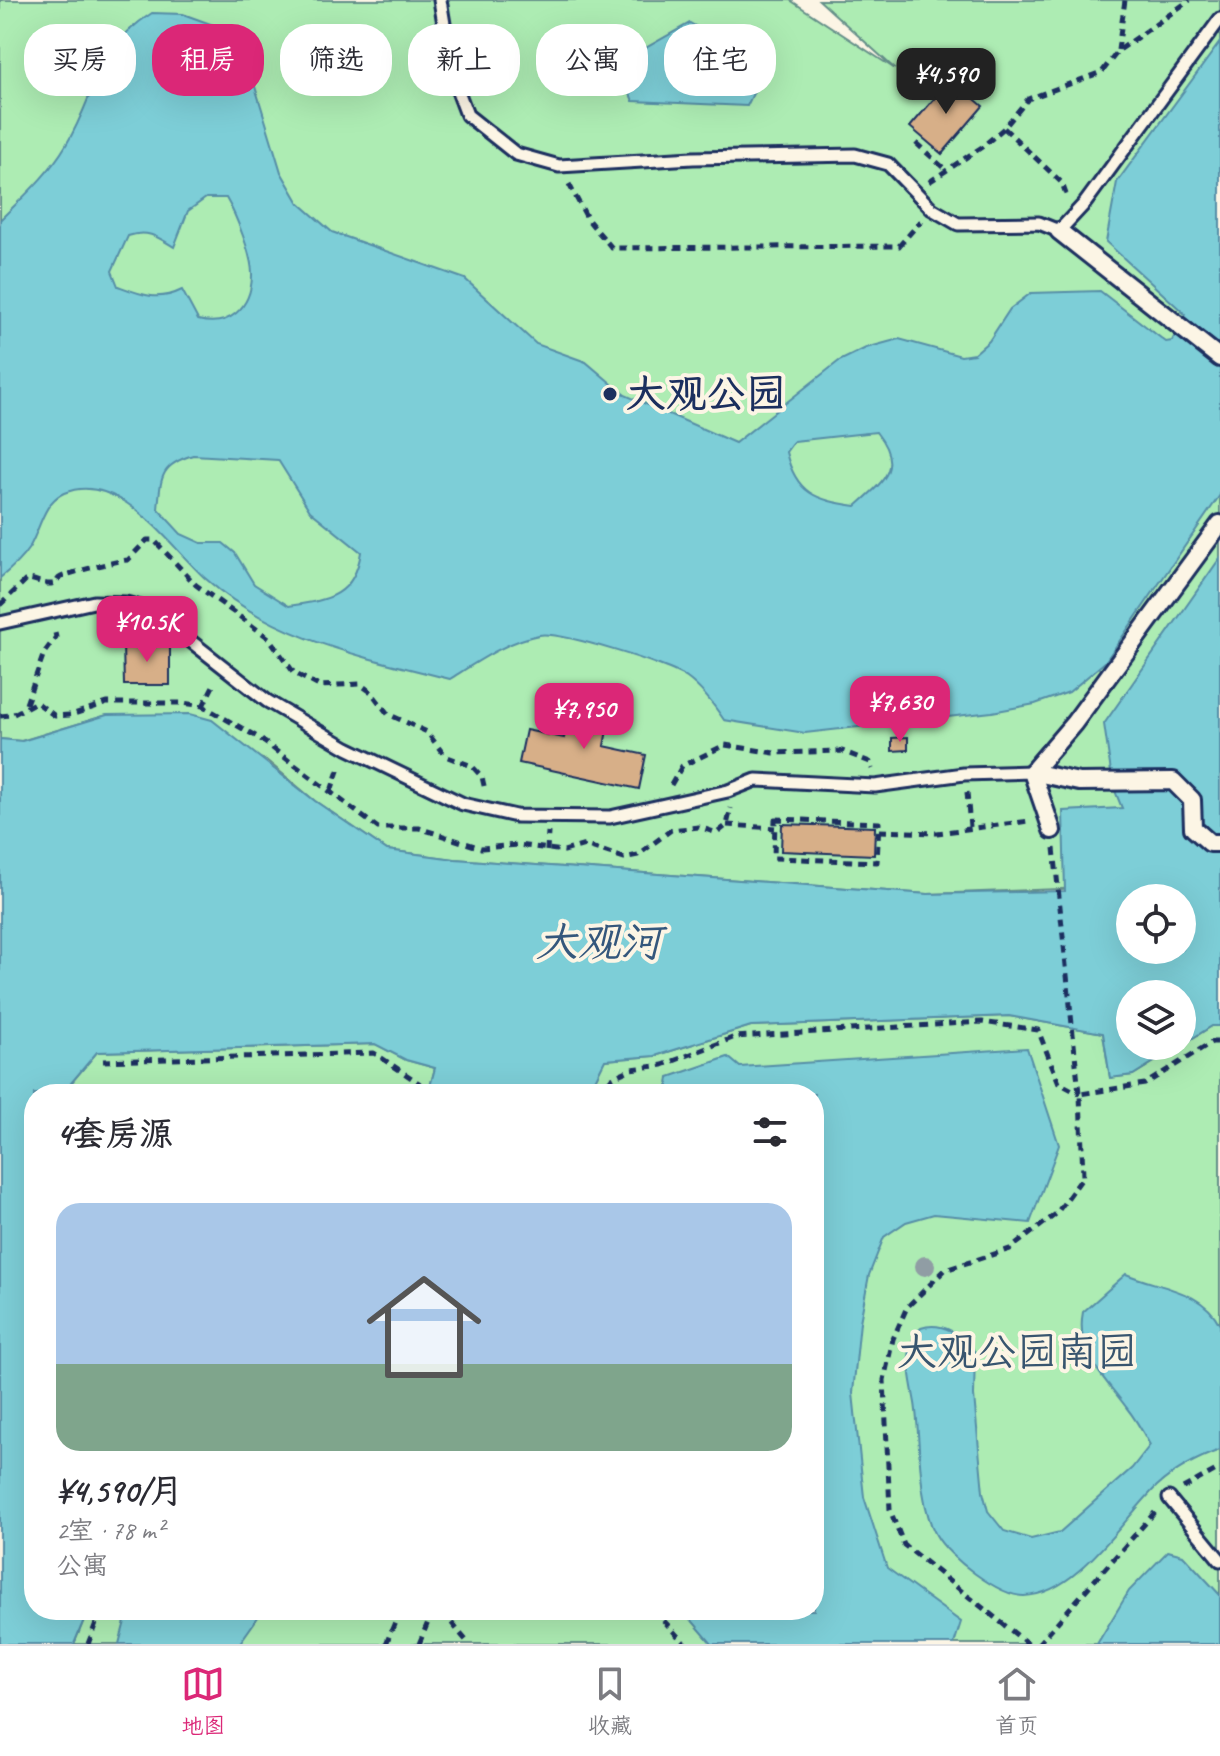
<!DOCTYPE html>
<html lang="zh">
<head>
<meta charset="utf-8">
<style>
  :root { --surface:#fff; --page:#f7f7f7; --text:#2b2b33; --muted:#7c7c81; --line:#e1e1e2; --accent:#db2777 }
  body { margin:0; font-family:Caveat,"LXGW WenKai TC",sans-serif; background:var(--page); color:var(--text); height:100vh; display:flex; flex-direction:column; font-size:30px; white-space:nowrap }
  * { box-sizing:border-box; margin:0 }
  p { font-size:26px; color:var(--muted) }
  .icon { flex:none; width:44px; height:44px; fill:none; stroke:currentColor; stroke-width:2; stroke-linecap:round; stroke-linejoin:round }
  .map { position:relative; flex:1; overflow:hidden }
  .panel { position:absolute; left:24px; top:1084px; width:800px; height:536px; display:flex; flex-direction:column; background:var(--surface); border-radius:32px; box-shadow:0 8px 32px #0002 }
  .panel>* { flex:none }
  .top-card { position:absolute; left:24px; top:24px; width:800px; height:72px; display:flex; gap:16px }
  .buttons { position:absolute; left:1116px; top:884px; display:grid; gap:16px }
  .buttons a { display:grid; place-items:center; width:80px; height:80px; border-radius:50%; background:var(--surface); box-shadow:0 8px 32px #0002; font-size:40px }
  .price { position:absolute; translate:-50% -68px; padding:0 18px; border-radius:16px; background:var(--accent); color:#fff; font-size:26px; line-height:52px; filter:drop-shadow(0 2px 4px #0008) }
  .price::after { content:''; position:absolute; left:50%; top:48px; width:24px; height:18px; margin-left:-12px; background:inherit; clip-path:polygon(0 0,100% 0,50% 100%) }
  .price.selected { background:#222; color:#fff }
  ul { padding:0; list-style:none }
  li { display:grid; align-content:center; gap:16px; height:424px; padding:0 32px }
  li+li { border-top:2px solid var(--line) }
  li span { display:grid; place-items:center; height:248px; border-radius:24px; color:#555 }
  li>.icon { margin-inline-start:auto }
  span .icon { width:144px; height:144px; fill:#fffc; stroke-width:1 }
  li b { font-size:34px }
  h2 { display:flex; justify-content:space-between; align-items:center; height:96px; padding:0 32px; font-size:34px }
  .pill { padding:0 28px; border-radius:32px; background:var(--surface); box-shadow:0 8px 32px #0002; font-size:28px; line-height:72px }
  .pill.selected { background:var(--accent); color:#fff }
  .dock { display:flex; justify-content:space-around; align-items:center; height:112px; border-top:2px solid var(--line); background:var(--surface); font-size:22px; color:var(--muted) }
  .dock a { display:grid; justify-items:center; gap:4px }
  .dock .selected { color:var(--accent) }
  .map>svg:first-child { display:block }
  .green { fill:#adecb3; stroke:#648e88; stroke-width:2 }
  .water { fill:#7dced7; stroke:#568ea7; stroke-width:2; fill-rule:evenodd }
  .building { fill:#d7af88; stroke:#1b2f5e; stroke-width:2 }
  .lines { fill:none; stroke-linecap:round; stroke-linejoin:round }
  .service-casing { stroke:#1b2f5e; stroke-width:17 }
  .pedestrian-casing { stroke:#1b2f5e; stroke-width:22 }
  .path { stroke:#1b2f5e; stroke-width:5; stroke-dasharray:8 6; stroke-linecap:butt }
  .service { stroke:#fcf5e5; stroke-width:11 }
  .pedestrian { stroke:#fcf5e5; stroke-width:16 }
  .tree { fill:#909da4 }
  .poi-dot { fill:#1b2f5e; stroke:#fcf5e5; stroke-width:3 }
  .labels { text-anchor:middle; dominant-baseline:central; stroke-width:8; stroke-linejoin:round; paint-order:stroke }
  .poi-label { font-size:40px; font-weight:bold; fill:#1b2f5e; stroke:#fcf5e5; text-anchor:start }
  .park-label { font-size:40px; fill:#38556f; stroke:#fcf5e5 }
  .water-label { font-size:42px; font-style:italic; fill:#34577c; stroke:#fcf5e5 }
</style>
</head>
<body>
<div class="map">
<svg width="1220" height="1644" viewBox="0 0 1220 1644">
  <rect width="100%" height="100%" fill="#fcf5e5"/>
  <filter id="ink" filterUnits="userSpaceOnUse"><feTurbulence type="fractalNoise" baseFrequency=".0125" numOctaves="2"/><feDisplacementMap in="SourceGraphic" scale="16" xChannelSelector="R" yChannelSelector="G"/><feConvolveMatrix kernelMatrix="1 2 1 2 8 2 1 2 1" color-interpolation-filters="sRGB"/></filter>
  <g filter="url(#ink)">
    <!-- green -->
    <g class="green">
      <polygon points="0,0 790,0 895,69 819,0 1220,0 1220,883 928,894 454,859 387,850 315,801 266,760 107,715 21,741 0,739"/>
      <polygon points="1009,1016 1103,1033 1110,1078 1133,1075 1212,1026 1220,1026 1220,1644 74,1644 88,1610 814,1610 814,1094 588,1094 604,1060 655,1056 751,1026"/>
      <polygon points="376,1044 406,1060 435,1068 428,1094 80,1094 71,1083 97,1052"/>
    </g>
    <!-- water -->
    <g class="water">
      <path d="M152,13L183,14L216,26L243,47L281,172L299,203L332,232L465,279L536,344L586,362L625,395L735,443L839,361L866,348L899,339L961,356L974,354L989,341L1010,309L1031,293L1100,291L1166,342L1172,341L1185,314L1106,242L1117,182L1220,42V495L1105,662L1069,692L1035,704L992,712L805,733L724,720C714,705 702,689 687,678C670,665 559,631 539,635C507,641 477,662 450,679C364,657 275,640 206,579C172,549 120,469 64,493C43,502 40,530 29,548C21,560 11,569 0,578V220C23,197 49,174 66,145C98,92 93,50 152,13ZM206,198H226C236,215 253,257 252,276C251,308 229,328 198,320L182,290C158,302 142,295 118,286L112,271L128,236C147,229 158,237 174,247L188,211ZM876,432C904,467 884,481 856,506C816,500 796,494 786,452L794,441ZM193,455L278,460L310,511L361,552C354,597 328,600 289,606L254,584L235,553L223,543H201L181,534L158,509C161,477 160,465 193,455Z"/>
      <polygon points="690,23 766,67 747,106 633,101 625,82 612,67"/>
      <path d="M1220,558V1026H1212L1182,1045V994H1130V1046H1180L1133,1075L1110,1078L1103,1033L1009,1016L751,1026L655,1056L605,1060L588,1094H428L435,1068L406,1060L375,1044L97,1052L71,1083L80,1094H34V1610H88L74,1644H0V739L22,741L107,715L190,714L212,720L315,801L387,850L455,859L928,894L1065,891L1063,811L1122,808L1113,786L1104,724ZM1130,898H1182V950H1130Z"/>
      <polygon points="1027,1048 1059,1145 1030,1223 934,1214 906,1222 884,1237 869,1275 860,1322 853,1393 864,1497 887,1568 961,1622 954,1644 712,1644 683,1610 814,1610 814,1094 667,1094 669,1077 728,1057 740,1067"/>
      <path d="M1126,1274C1159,1288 1203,1290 1220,1325V1450C1197,1458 1175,1470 1157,1486C1123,1519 1077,1595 1024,1596C999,1596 948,1557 936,1535C917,1501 921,1441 915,1403C912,1386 907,1367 910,1349C911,1340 916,1334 921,1328C942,1321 963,1335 975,1352L974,1396L983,1492L988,1511L1004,1531L1031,1539L1060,1532L1132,1468L1150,1445C1143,1432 1135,1418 1126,1407C1104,1377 1075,1353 1083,1312Z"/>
      <polygon points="1168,1551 1183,1555 1220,1595 1220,1644 1097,1644 1129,1591"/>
      <polygon points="128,1610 263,1610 239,1644 119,1644"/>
    </g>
    <!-- building -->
    <g class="building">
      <polygon points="951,79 983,106 942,154 910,127"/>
      <polygon points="123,644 170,644 170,685 124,685"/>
      <polygon points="571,706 610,714 604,746 646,755 639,789 519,763 526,730 564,738"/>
      <polygon points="908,737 908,750 892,751 892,738"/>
      <polygon points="782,824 875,827 874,855 781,851"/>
    </g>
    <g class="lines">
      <!-- service casing -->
      <g class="service-casing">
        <g id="service">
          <polyline points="440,0 453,78 467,115 516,154 559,166 693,158 855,155 888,164 932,209 958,224 1039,223 1059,231 1085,203 1220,19"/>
          <polyline points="0,623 94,602 126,603 151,610 267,701 347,748 463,804 516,816 610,817 728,791 756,780 875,786 964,774 1032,772"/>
          <polyline points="1169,1498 1220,1560"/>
        </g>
      </g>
      <!-- pedestrian casing -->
      <g class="pedestrian-casing">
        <g id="pedestrian">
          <polyline points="1059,231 1220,358"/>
          <polyline points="1032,772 1074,723 1220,524"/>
          <polyline points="1032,772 1079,782 1173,781 1192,800 1193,828 1210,843 1220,843"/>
          <polyline points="1032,772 1052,830"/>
        </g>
      </g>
      <!-- path -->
      <g class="path">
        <polyline points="1118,50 1125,0"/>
        <polyline points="1004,128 1062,183 1067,197"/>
        <polyline points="916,143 947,171"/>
        <polyline points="929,182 982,147 1004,128 1028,99 1102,72 1118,51 1190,0"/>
        <polyline points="569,184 588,220 612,248 899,246 921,221"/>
        <path d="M0,605L27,579C35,579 44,585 51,584C59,583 55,580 61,577C69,573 119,560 128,560L147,540H154L196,585L269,638L294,673L319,686L360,684L371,692L388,714L427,732L445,756L472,766L482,777L485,790"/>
        <polyline points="26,704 44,653 56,637 54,629"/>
        <polyline points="203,706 215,682"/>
        <polyline points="0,716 12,715 36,702 55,716 71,715 107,703 183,703 203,706 259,738 378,828 419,828 481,848 518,845 564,851 585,845 624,858 638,855 671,830 699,827 717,833 727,825 731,808"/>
        <polyline points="671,785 682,766 725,745 774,753 842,751 870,762 872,769"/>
        <polyline points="331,791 340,765"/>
        <polyline points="967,792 970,827"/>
        <polygon points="775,819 879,823 877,862 774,858"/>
        <polyline points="727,825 775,828"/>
        <polyline points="879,831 937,833 1029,821"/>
        <polyline points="1054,848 1079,1093"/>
        <polyline points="547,851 548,832"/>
        <polyline points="103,1061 374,1053 419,1083 416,1094"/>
        <polyline points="600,1094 612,1078 631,1069 663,1065 735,1037 982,1022 1038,1030 1059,1083 1080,1094"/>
        <polyline points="1183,1488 1220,1468"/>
        <polyline points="447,1610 450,1621 469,1644"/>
        <polyline points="654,1610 685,1644"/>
        <polyline points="88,1644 101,1610"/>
        <polyline points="386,1644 400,1610"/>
        <polyline points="419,1644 433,1610"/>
        <polyline points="1028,1644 904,1545 890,1510 884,1380 893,1339 907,1307 945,1270 1010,1249 1056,1214 1083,1177 1080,1094 1145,1084 1212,1042 1220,1042"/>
        <polyline points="1038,1644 1157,1510"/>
      </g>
      <!-- service -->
      <use href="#service" class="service"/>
      <!-- pedestrian -->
      <use href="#pedestrian" class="pedestrian"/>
    </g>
    <!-- trees -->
    <circle class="tree" cx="925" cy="1266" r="10"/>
  </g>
  <!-- markers -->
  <circle class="poi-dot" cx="610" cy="394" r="8"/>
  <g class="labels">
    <!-- poi labels -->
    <g class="poi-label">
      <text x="626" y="394">大观公园</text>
    </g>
    <!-- park labels -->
    <g class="park-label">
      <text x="1017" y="1352">大观公园南园</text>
    </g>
    <!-- water labels -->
    <g class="water-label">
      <text x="599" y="942">大观河</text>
    </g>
  </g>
</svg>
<div class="buttons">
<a><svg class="icon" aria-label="locate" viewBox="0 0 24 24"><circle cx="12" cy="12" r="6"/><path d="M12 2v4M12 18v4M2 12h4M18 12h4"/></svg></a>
<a><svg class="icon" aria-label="layers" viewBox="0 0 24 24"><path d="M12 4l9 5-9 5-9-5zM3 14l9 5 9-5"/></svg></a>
</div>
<b class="price selected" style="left:946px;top:116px">¥4,590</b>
<b class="price" style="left:147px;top:664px">¥10.5K</b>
<b class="price" style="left:900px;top:744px">¥7,630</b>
<b class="price" style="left:584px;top:751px">¥7,950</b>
<div class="top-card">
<a class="pill">买房</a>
<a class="pill selected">租房</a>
<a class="pill">筛选</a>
<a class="pill">新上</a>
<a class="pill">公寓</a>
<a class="pill">住宅</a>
</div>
<section class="panel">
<h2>4套房源<svg class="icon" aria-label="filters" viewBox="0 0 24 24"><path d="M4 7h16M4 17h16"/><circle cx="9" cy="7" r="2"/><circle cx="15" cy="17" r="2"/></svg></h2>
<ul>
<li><span style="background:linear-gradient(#a9c7e8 65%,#7fa58c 0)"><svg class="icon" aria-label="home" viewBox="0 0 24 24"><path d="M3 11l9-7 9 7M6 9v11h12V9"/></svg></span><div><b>¥4,590/月</b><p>2室 · 78 m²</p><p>公寓</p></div></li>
</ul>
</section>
</div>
<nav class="dock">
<a class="selected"><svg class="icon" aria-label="map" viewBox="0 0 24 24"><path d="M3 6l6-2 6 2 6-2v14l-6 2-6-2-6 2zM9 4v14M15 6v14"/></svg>地图</a>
<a><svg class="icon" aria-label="saved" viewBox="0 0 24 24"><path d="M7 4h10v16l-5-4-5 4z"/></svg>收藏</a>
<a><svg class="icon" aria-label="home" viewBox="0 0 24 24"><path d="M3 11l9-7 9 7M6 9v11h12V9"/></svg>首页</a>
</nav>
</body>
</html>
